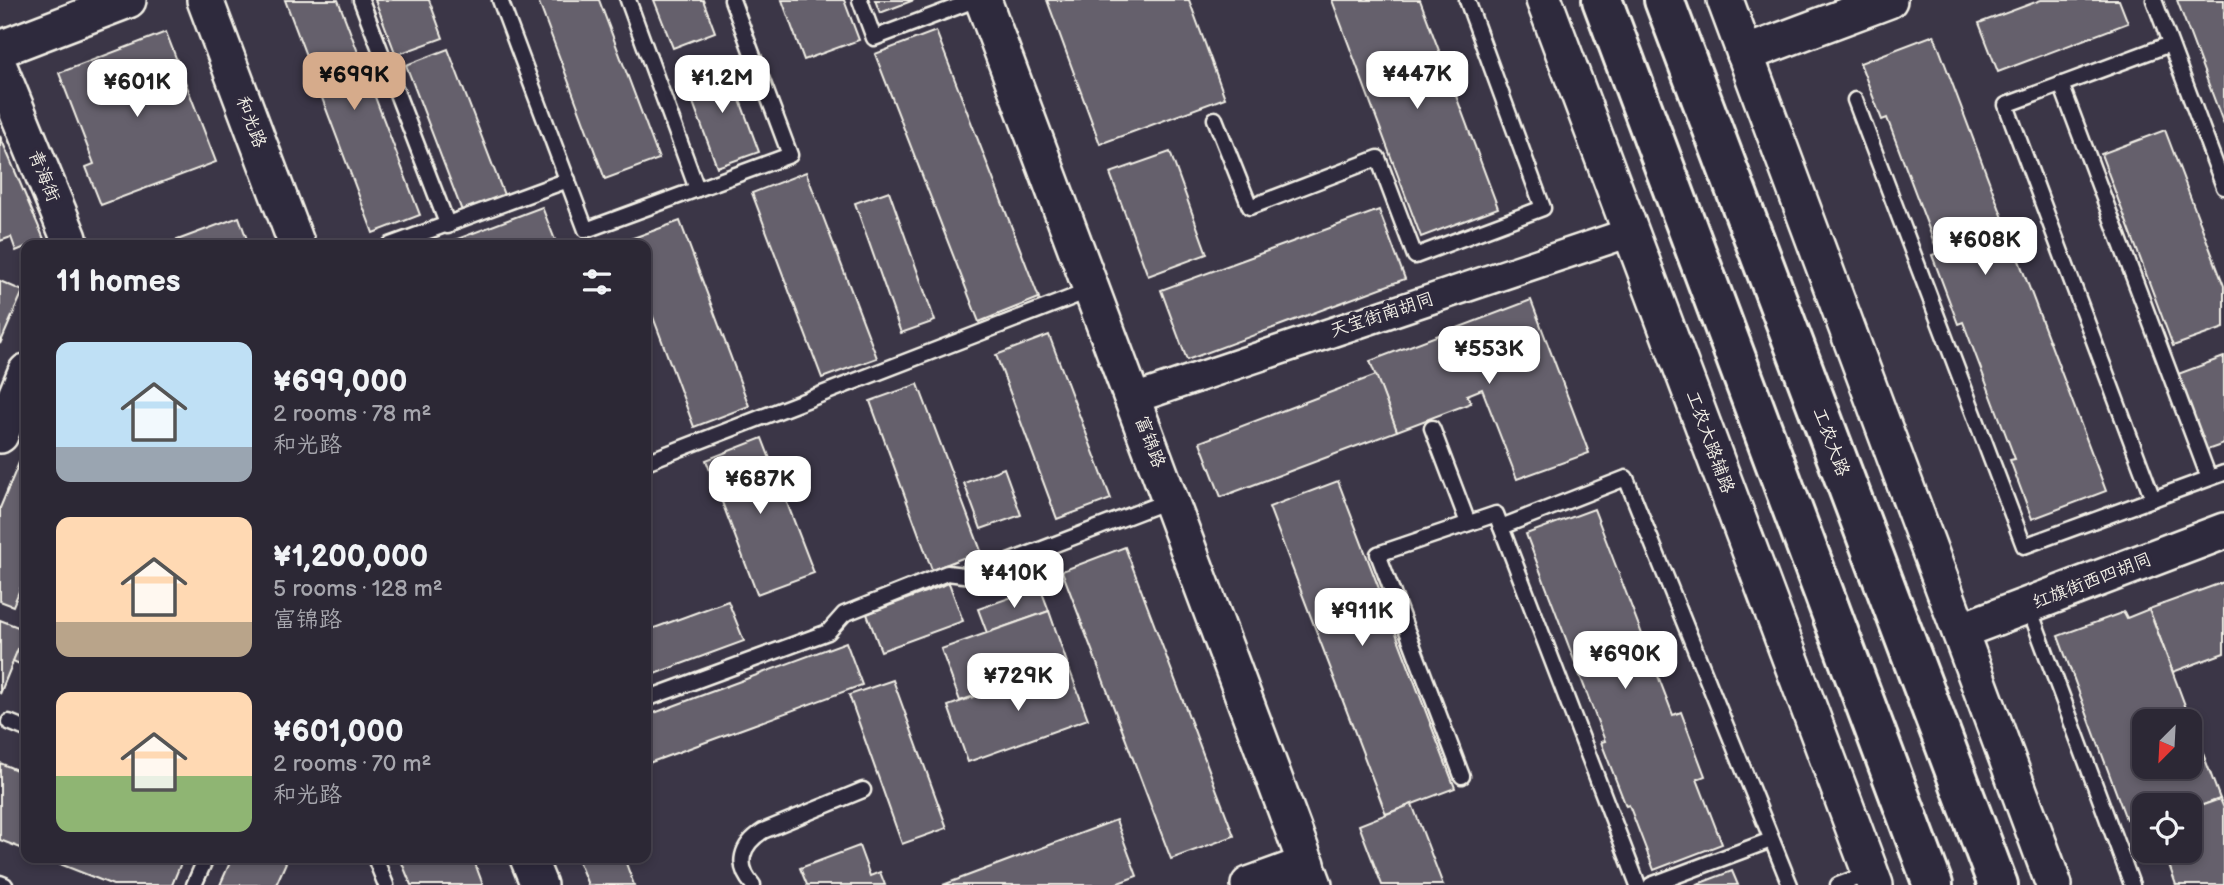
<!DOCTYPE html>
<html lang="en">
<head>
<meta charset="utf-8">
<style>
  :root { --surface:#2c2835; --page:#383441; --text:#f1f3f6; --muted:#a6a6ad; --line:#484450; --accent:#d6ab8b }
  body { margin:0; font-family:"Balsamiq Sans","LXGW WenKai TC",sans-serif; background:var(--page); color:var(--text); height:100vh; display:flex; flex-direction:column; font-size:26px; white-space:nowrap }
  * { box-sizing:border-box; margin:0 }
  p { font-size:23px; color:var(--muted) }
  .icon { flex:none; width:38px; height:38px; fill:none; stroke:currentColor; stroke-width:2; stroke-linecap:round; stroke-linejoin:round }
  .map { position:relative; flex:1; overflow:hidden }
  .details { position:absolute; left:21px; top:240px; width:630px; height:623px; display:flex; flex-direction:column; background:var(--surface); border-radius:14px; box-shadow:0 4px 10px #0003,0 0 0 2px var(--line) }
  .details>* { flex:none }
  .needle { width:46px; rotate:204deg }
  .buttons { position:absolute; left:2132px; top:709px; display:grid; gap:14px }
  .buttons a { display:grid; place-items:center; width:70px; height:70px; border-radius:14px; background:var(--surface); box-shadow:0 4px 10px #0003,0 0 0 2px var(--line); font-size:35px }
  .price { position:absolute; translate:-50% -60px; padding:0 16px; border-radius:14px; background:#fff; color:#222; font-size:23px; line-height:46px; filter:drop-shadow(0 2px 4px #0008) }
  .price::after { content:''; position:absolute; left:50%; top:42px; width:21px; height:16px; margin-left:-10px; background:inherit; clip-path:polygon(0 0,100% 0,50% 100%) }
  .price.selected { background:var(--accent); color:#111 }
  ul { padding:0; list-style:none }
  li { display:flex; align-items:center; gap:21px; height:175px; padding:0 35px }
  li span { display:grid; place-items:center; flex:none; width:196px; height:140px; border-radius:14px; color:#555 }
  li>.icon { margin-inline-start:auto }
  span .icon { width:84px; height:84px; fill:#fffc; stroke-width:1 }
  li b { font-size:30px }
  h2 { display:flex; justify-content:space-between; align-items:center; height:84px; padding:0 35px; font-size:30px }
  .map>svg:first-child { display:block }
  .building { fill:#65616c; stroke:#f4f1e8; stroke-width:2; fill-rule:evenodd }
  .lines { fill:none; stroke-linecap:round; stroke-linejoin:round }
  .service-casing { stroke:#f4f1e8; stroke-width:19 }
  .minor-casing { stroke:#f4f1e8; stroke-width:33 }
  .tertiary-casing { stroke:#f4f1e8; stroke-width:40 }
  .primary-casing { stroke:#f4f1e8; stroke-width:44 }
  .service { stroke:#2f2a3d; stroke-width:14 }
  .minor { stroke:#2f2a3d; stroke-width:28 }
  .tertiary { stroke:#2f2a3d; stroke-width:35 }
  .primary { stroke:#2f2a3d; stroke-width:38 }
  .labels { text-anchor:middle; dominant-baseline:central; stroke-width:7; stroke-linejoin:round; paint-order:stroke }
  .street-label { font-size:18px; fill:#f4f1e8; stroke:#2f2a3d }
</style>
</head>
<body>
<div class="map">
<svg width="2224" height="885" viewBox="0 0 2224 885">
  <rect width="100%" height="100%" fill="#3b3647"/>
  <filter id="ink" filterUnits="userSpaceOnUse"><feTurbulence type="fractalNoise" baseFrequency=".0143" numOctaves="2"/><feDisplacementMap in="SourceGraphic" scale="14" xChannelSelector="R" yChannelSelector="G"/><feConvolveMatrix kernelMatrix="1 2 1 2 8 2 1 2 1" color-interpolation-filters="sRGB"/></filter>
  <g filter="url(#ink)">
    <!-- building -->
    <g class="building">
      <polygon points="285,0 338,0 420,215 373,233"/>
      <polygon points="375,0 429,0 443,38 396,55"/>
      <polygon points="538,0 599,0 659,159 605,179"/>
      <polygon points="654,0 703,0 715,32 673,48"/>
      <polygon points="782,0 844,0 859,40 804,60"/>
      <polygon points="875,0 914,0 880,13"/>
      <polygon points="1047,0 1189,0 1225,98 1100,144"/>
      <polygon points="1332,0 1420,0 1498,208 1421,237"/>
      <polygon points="2041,0 2119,0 2128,23 1998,72 1979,23"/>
      <polygon points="2177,0 2224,0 2224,125"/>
      <polygon points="936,31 1039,298 979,322 875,54"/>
      <polygon points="166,32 216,162 101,205 86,167 94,164 59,73"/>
      <polygon points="1934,35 2106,491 2032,519 2010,460 2015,459 1963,322 1958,324 1932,255 1938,253 1887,118 1882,120 1860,63"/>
      <polygon points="448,49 504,195 462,211 406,65"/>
      <polygon points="726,62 759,152 717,167 684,78"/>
      <polygon points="2165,130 2224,286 2224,328 2173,346 2101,154"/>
      <polygon points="0,136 44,239 16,251 11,237 0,241"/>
      <polygon points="1170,152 1207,254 1148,276 1110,173"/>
      <polygon points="806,172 877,358 822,378 752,193"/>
      <polygon points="889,191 935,321 901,333 855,203"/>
      <polygon points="542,207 557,245 453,245 452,241"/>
      <polygon points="1379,210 1405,279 1187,360 1161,290"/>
      <polygon points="239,217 249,245 164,245"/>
      <polygon points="680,221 749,406 694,427 646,298 646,245 626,245 625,241"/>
      <polygon points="0,281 23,291 0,344"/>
      <polygon points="1531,300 1589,453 1517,479 1482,389 1467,395 1471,403 1397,431 1370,361"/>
      <polygon points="1049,335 1111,499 1057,519 996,355"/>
      <polygon points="2224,357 2224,444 2207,450 2178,374"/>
      <polygon points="1376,375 1397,431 1221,497 1200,442"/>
      <polygon points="918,384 981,551 932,570 870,401"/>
      <polygon points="762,438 814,573 757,594 706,460"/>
      <polygon points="26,446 26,575 13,606 0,601 0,508"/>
      <polygon points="1004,468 1021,515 981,529 964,483"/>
      <polygon points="1338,481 1455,788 1386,814 1269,507"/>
      <polygon points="1594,509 1673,715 1681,712 1705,776 1697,779 1722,844 1654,870 1629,805 1626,806 1601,742 1605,741 1526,534"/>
      <polygon points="1125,547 1234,836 1171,859 1062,571"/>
      <polygon points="2224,582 2224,653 2173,672 2149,609"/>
      <polygon points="949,583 963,621 881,651 867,614"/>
      <polygon points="1040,587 1049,611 987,633 978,609"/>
      <polygon points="728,601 744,641 646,677 646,631"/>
      <path d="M2149,609L2220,799L2189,810V805H2144V827L2140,829L2135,816L2126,819L2058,636L2124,612L2127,618ZM2144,721H2189V766H2144Z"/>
      <polygon points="1049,611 1067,663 960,701 941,649"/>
      <polygon points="0,620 26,630 0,694"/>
      <polygon points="26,630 26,667 13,661"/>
      <polygon points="846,642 862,685 646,764 646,716"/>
      <polygon points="1067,663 1088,719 968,762 948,706"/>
      <polygon points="893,680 947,828 902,844 849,695"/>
      <polygon points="0,763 26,774 26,850 0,840"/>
      <polygon points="2220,799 2224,808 2224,885 2176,885 2164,850 2189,850 2189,810"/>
      <polygon points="1412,804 1443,885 1382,885 1359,825"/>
      <polygon points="1116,820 1137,876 1113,885 943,885"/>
      <polygon points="859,846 870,876 880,872 885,885 807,885 800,868"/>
      <polygon points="45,858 183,858 172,885 113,885"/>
      <polygon points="232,858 288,858 276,885 220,885"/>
      <polygon points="400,858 473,858 483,885 411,885"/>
      <polygon points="577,858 624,858 634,885 588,885"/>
      <polygon points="1732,871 1738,885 1695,885"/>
    </g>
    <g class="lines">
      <!-- service casing -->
      <g class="service-casing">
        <g id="service">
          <polyline points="361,0 448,226"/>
          <polyline points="500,0 586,230 790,155 732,0"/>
          <polyline points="628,0 697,189"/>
          <polyline points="860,0 874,38 975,0"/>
          <polyline points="2154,0 2224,187"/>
          <polyline points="2061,84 2209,478"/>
          <polyline points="1855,100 2024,546 2224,473"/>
          <polyline points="1215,119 1250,207 1378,158 1415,256 1543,208 1467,0"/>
          <polyline points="390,245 568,180"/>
          <polyline points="1432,428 1468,523"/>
          <polyline points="646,462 1091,290"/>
          <polyline points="2153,499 2006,105 2170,44"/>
          <polyline points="2028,605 2132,885"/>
          <polyline points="646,699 828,632 844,614 947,573 972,576 1170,500"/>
          <polyline points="9,722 26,729"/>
          <polyline points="1462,776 1378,554 1496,514 1501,527"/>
          <polyline points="375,858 386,885"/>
          <polyline points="0,883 5,885"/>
          <polyline points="194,885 206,858"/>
          <path d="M753,885C735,865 741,845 763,831L863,790"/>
          <polyline points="1638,885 1501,527 1626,478 1790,885"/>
          <polyline points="1651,885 1771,840"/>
          <polyline points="1838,885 1870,873"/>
        </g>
      </g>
      <!-- minor casing -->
      <g class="minor-casing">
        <polyline id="minor" points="1133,399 1631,232"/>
      </g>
      <!-- tertiary casing -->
      <g class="tertiary-casing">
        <g id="tertiary">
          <polyline points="205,0 297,245"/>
          <polyline points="983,0 1314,885"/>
          <polyline points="1544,0 1875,885"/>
          <polyline points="1725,0 2054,885"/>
          <polyline points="0,49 128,0"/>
          <polyline points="1745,54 1889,0"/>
          <polyline points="0,69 69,238 69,245"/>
          <polyline points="0,435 26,372"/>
          <polyline points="1960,631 2224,531"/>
          <polyline points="528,858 539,885"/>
          <polyline points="1249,885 1307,864"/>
        </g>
      </g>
      <!-- primary casing -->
      <g class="primary-casing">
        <g id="primary">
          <polyline points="1602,0 1933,885"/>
          <polyline points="1664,0 1998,885"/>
        </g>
      </g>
      <!-- service -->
      <use href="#service" class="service"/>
      <!-- minor -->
      <use href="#minor" class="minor"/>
      <!-- tertiary -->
      <use href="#tertiary" class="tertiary"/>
      <!-- primary -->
      <use href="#primary" class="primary"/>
    </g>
  </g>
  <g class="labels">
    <!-- street labels -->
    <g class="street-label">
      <text transform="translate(251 122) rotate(69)">和光路</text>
      <text transform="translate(44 176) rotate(68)">青海街</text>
      <text transform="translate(1382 315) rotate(-18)">天宝街南胡同</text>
      <text transform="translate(1150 442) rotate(69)">富锦路</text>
      <text transform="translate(1710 442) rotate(70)">工农大路辅路</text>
      <text transform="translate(1831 442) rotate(69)">工农大路</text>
      <text transform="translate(2092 581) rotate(-21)">红旗街西四胡同</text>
    </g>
  </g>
</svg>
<div class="buttons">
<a><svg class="needle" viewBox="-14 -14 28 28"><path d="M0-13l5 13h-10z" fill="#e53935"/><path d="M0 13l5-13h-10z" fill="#a6a6ad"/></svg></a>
<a><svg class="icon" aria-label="locate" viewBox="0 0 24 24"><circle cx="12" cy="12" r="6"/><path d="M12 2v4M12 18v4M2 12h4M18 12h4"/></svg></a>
</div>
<b class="price" style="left:1417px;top:111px">¥447K</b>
<b class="price selected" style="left:354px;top:112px">¥699K</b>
<b class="price" style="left:722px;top:115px">¥1.2M</b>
<b class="price" style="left:137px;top:119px">¥601K</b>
<b class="price" style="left:1985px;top:277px">¥608K</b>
<b class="price" style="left:1489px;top:386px">¥553K</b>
<b class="price" style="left:760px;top:516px">¥687K</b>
<b class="price" style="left:1014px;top:610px">¥410K</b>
<b class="price" style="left:1362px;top:648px">¥911K</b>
<b class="price" style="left:1625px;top:691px">¥690K</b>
<b class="price" style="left:1018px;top:713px">¥729K</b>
<section class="details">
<h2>11 homes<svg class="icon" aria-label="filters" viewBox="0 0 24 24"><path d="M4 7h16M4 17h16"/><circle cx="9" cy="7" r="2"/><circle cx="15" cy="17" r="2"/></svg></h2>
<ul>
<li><span style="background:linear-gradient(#bfe0f5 75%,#9aa5b1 0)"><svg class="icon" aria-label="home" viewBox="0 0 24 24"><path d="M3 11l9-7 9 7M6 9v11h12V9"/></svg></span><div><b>¥699,000</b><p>2 rooms · 78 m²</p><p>和光路</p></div></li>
<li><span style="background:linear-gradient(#ffd9b3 75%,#b9a48a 0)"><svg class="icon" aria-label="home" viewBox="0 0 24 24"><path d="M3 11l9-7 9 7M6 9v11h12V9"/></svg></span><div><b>¥1,200,000</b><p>5 rooms · 128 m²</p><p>富锦路</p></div></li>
<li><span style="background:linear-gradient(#ffd9b3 60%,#8fb573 0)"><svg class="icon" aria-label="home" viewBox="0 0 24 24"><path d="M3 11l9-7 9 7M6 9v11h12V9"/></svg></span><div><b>¥601,000</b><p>2 rooms · 70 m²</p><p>和光路</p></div></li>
</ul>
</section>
</div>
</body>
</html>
